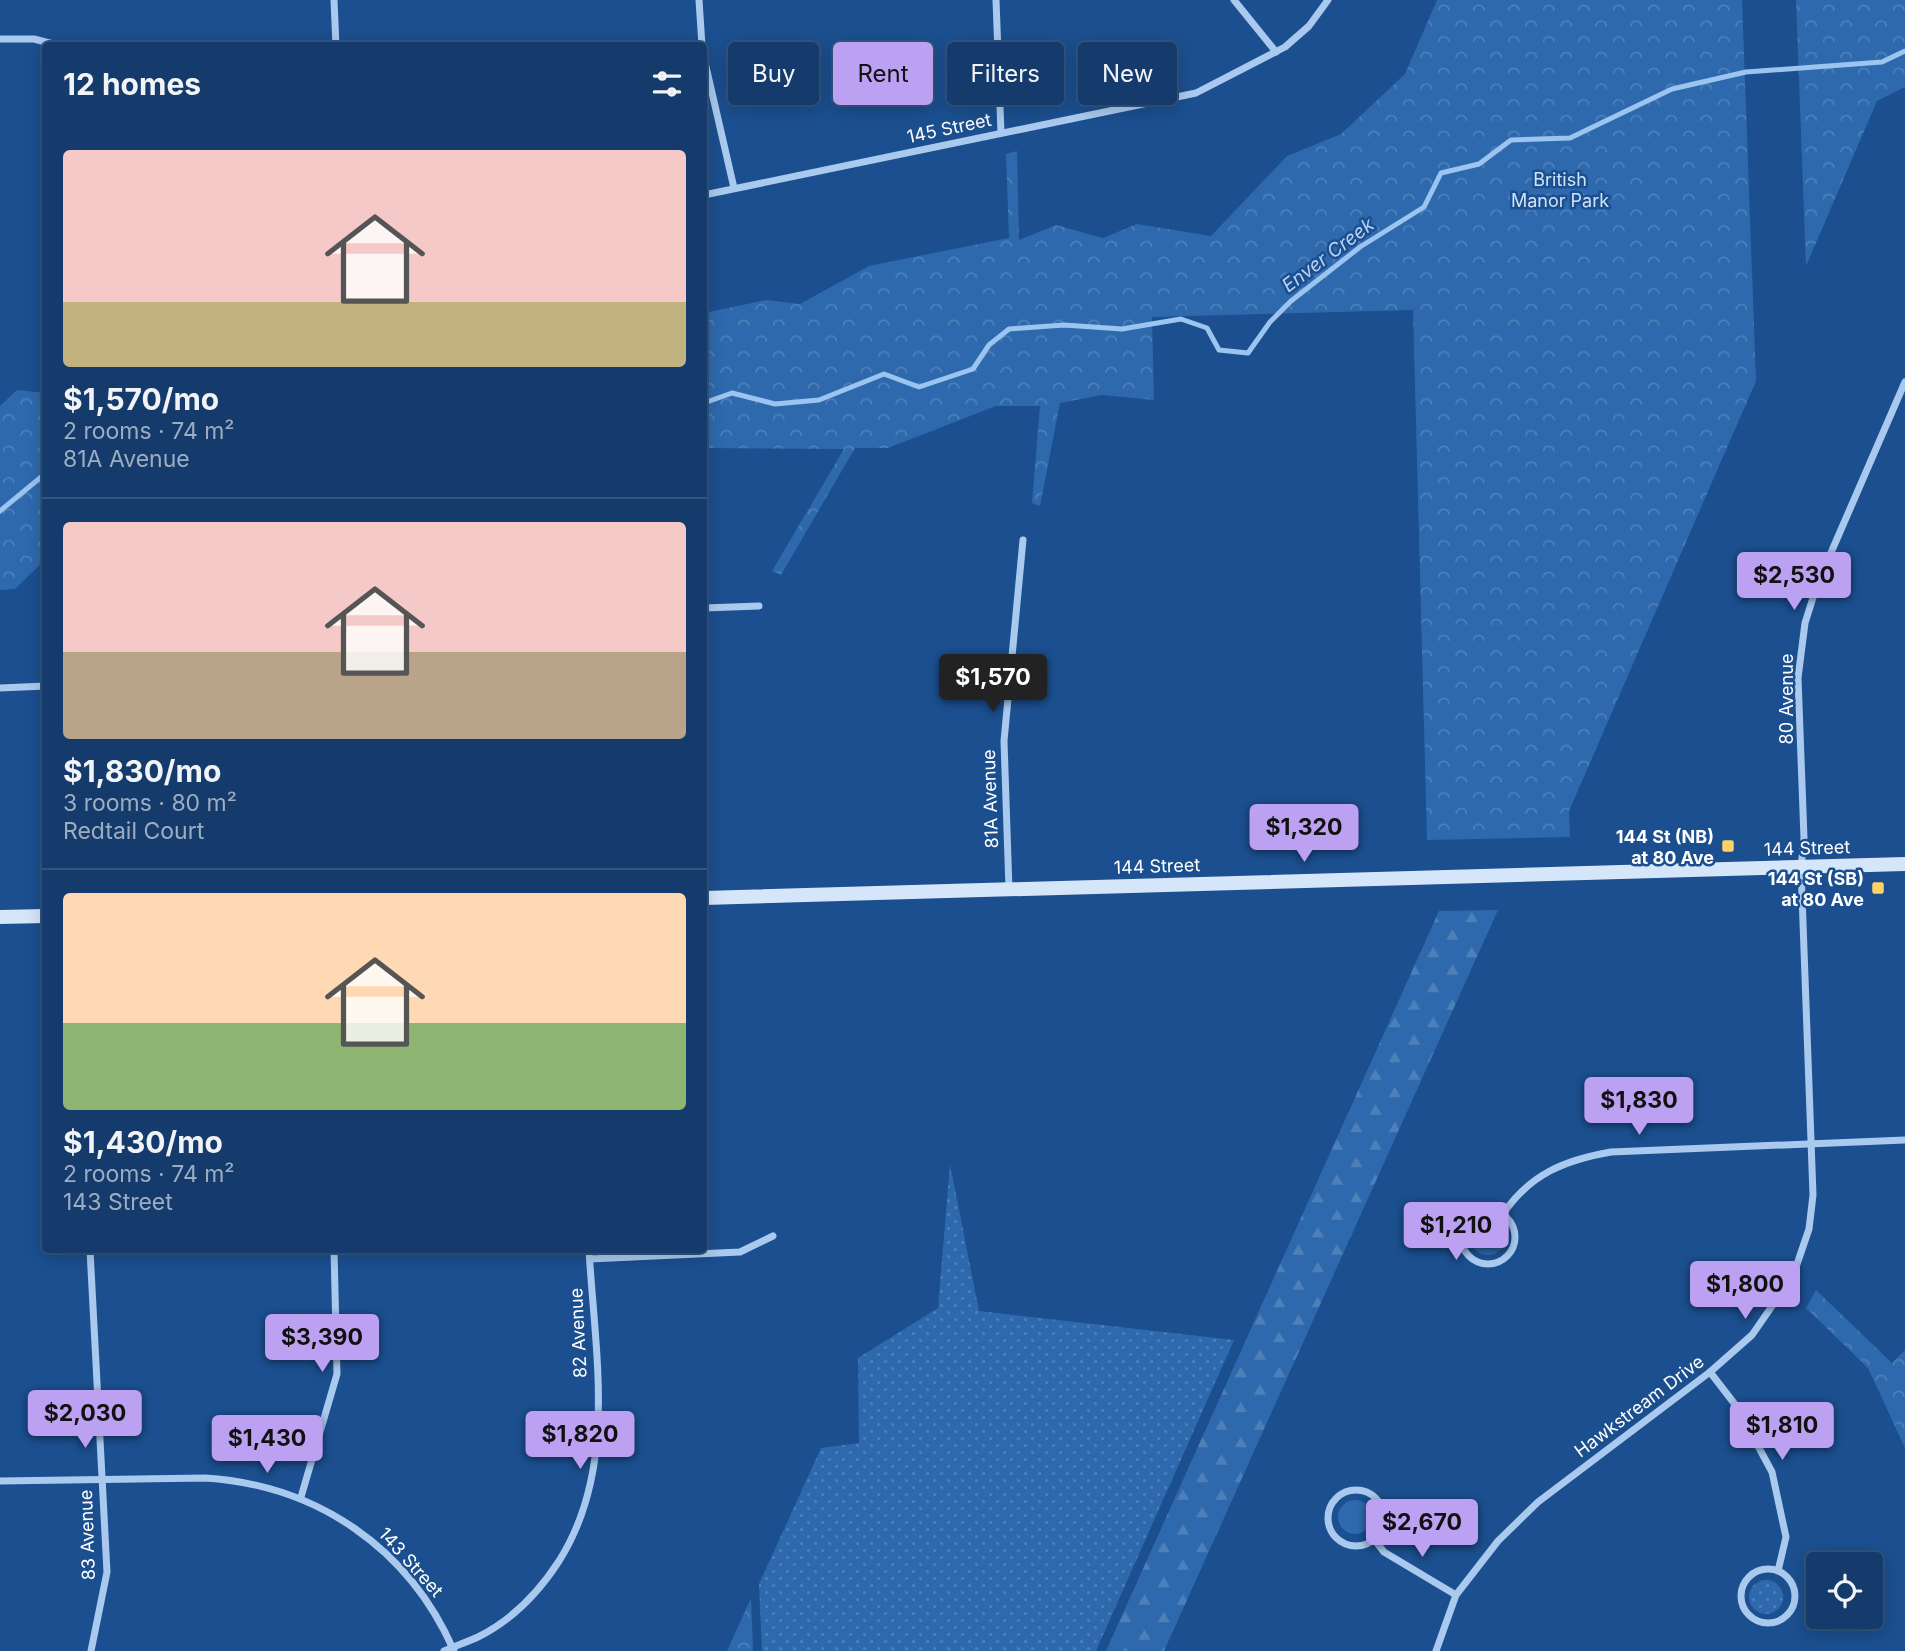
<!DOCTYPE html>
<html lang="en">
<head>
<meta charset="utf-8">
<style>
  :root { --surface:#143b6b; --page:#214673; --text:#f1f3f6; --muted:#9dadc1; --line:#33557e; --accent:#bca0f2 }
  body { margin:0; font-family:Inter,sans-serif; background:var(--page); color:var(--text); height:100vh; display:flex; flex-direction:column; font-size:26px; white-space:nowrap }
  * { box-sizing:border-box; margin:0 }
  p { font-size:23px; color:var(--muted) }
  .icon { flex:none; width:38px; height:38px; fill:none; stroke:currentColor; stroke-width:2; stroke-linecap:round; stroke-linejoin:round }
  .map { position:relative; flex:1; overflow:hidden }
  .panel { position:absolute; left:42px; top:42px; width:665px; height:1211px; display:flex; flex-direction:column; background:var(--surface); border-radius:7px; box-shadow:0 4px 18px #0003,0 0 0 2px var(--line) }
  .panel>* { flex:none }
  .banner { position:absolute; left:728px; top:42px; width:665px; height:63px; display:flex; gap:14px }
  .buttons { position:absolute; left:1806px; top:1552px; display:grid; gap:14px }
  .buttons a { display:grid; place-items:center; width:77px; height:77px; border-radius:7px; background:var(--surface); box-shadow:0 4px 18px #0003,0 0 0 2px var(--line); font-size:35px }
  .price { position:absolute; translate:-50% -60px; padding:0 16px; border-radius:7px; background:var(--accent); color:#111; font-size:23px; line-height:46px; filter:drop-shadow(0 2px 4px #0008) }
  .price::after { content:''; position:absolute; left:50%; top:42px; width:21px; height:16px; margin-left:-10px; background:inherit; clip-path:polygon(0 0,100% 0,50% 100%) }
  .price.on { background:#222; color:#fff }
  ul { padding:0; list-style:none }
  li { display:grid; align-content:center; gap:14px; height:371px; padding:0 21px }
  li+li { border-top:2px solid var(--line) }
  li span { display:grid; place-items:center; height:217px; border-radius:7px; color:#555 }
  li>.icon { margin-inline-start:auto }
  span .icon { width:126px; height:126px; fill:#fffc; stroke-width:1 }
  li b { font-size:30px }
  h2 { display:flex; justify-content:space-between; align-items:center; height:84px; padding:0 21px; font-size:30px }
  .pill { padding:0 24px; border-radius:7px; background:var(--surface); box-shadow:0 4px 18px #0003,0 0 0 2px var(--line); font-size:24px; line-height:63px }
  .pill.on { background:var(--accent); color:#111 }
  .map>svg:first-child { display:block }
  .grass { fill:url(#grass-dots) }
  .forest { fill:url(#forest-firs) }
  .park { fill:url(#park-crowns) }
  .garden { fill:#2e69ad }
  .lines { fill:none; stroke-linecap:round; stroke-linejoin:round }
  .stream { stroke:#9cc4f0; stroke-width:5 }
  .street { stroke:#a9c9ee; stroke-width:7 }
  .secondary { stroke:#d6e6fa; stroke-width:14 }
  .poi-dot { fill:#ffd166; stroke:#1b4f8f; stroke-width:2.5 }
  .labels { text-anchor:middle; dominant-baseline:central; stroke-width:5; stroke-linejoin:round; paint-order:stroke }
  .street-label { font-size:18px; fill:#fff; stroke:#1b4f8f }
  .park-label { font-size:18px; fill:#cfe3fa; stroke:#1b4f8f }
  .poi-label { font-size:18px; font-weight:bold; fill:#fff; stroke:#1b4f8f; text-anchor:end }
  .water-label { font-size:19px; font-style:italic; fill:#b5d3f5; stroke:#1b4f8f }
</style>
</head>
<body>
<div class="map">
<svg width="1905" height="1651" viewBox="0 0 1905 1651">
  <defs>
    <pattern id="grass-dots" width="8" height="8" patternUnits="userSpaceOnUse" patternTransform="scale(1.75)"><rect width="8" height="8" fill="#2e69ad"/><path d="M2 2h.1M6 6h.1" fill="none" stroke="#4d80b9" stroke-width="1.8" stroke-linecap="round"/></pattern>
    <pattern id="forest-firs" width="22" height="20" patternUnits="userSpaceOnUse" patternTransform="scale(1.75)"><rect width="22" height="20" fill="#2e69ad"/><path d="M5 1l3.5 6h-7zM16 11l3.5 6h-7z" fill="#4d80b9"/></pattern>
    <pattern id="park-crowns" width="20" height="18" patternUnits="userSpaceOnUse" patternTransform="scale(1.75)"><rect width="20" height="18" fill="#2e69ad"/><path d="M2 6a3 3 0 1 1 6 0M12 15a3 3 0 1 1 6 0" fill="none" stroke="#4d80b9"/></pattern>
  </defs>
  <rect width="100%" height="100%" fill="#1b4f8f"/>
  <!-- grass -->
  <g class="grass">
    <polygon points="950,1164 979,1311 1234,1340 1096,1651 762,1651 759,1584 821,1448 859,1443 858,1358 938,1308"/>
    <circle cx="1766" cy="1597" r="17"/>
  </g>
  <!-- forest -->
  <polygon class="forest" points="1498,910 1164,1651 1106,1651 1439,911"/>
  <!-- park -->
  <g class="park">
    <polygon points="1437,0 1742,0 1756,381 1569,811 1570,837 1427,840 1413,310 1152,317 1154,400 1102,395 1060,403 1040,506 1032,503 1040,406 996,406 888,448 855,448 781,575 772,571 844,449 704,448 704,313 766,300 800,304 869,266 1009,238 1006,154 1017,151 1019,240 1056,225 1103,238 1137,224 1211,236 1287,156 1341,134 1405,74"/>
    <polygon points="1796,0 1905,0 1905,87 1877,101 1806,266"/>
    <polygon points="17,390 45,393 45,560 15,589 0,590 0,406"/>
    <polygon points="1816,1290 1892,1363 1905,1350 1905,1448 1868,1368 1806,1308"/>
    <polygon points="751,1598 753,1651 727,1651"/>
  </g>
  <!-- garden -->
  <g class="garden">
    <circle cx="1488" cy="1237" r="18"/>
    <circle cx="1355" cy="1517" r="17"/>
  </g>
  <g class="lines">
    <!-- stream -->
    <g class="stream">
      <polyline points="704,403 732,393 775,404 819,400 884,374 919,387 973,369 989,345 1009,329 1064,325 1122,329 1181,319 1207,328 1219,350 1248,353 1270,322 1291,301 1360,247 1424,207 1441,173 1479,164 1511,140 1570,138 1672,89 1746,72 1882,62 1905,51"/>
      <polyline points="0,511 46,473"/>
    </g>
    <!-- street -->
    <g class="street">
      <polyline points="334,0 336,46"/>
      <polyline points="699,0 702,46"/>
      <polyline points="996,0 1001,133"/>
      <polyline points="1234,0 1276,52"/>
      <polyline points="0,39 34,39 61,46"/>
      <polyline points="704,58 734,188"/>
      <polyline points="704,195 1196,93 1285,47 1309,26 1328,0"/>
      <polyline points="704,608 759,606"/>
      <polyline points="0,688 46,686"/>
      <polyline points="1009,889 1004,741 1023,540"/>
      <circle cx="1488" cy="1237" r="27"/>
      <path d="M1503,1214C1530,1174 1565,1160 1611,1152L1905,1140"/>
      <polyline points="90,1250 107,1572 91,1651"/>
      <polyline points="590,1259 740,1252 773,1236"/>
      <polyline points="1710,1372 1737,1407 1772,1472 1786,1537 1778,1571"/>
      <path d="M0,1481L205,1478C317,1485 409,1548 454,1651"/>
      <circle cx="1356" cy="1518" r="28"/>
      <polyline points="301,1497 337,1374 334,1250"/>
      <polyline points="1374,1539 1384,1552 1456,1595"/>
      <circle cx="1768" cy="1596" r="27"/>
      <path d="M444,1651C455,1646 467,1642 478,1637C512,1620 539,1592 559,1561C618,1468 595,1354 589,1250"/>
      <polyline points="1436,1651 1456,1595 1498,1541 1538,1502 1710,1372 1752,1335 1793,1276 1809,1229 1813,1195 1801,868 1804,838 1798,678 1805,623 1817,585 1905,382"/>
    </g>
    <!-- secondary -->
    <g class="secondary">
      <polyline points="704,898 1905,864"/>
      <polyline points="0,917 46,916"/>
    </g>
  </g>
  <!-- markers -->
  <g class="poi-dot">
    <rect x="1721" y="839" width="14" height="14" rx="3.5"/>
    <rect x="1871" y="881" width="14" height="14" rx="3.5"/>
  </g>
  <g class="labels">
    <!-- street labels -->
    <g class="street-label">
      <text transform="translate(949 128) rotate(-12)">145 Street</text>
      <text transform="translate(1786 699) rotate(-90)">80 Avenue</text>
      <text transform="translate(990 799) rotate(-92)">81A Avenue</text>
      <text transform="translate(1807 848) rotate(-2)">144 Street</text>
      <text transform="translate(1157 866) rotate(-2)">144 Street</text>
      <text transform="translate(578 1333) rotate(-93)">82 Avenue</text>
      <text transform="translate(1639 1406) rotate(-37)">Hawkstream Drive</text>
      <text transform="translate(87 1535) rotate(-92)">83 Avenue</text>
      <text transform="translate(411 1562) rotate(48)">143 Street</text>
    </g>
    <!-- park labels -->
    <g class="park-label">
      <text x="1560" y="179">British<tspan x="1560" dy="21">Manor Park</tspan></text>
    </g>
    <!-- poi labels -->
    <g class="poi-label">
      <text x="1714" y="836">144 St (NB)<tspan x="1714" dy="21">at 80 Ave</tspan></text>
      <text x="1864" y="878">144 St (SB)<tspan x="1864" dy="21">at 80 Ave</tspan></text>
    </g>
    <!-- water labels -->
    <g class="water-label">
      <text transform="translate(1328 255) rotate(-37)">Enver Creek</text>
    </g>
  </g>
</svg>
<div class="buttons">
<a><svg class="icon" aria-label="locate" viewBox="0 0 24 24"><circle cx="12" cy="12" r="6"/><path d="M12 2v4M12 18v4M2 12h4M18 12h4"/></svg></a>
</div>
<b class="price" style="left:1794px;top:612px">$2,530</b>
<b class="price on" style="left:993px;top:714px">$1,570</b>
<b class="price" style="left:1304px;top:864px">$1,320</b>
<b class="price" style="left:1639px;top:1137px">$1,830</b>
<b class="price" style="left:1456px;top:1262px">$1,210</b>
<b class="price" style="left:1745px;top:1321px">$1,800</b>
<b class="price" style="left:322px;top:1374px">$3,390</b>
<b class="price" style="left:85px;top:1450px">$2,030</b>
<b class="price" style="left:1782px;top:1462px">$1,810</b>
<b class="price" style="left:580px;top:1471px">$1,820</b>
<b class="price" style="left:267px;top:1475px">$1,430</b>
<b class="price" style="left:1422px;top:1559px">$2,670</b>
<div class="banner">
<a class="pill">Buy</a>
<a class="pill on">Rent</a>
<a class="pill">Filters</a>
<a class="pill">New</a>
</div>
<section class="panel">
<h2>12 homes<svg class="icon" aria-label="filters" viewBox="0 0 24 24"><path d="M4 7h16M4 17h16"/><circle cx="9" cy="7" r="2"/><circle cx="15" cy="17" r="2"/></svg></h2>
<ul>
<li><span style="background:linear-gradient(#f6c9c9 70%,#c2b280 0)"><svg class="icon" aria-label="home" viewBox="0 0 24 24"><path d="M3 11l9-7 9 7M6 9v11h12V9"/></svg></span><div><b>$1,570/mo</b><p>2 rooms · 74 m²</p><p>81A Avenue</p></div></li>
<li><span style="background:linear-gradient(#f6c9c9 60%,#b9a48a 0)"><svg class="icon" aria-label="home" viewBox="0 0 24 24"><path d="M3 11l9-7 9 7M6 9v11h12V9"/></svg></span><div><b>$1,830/mo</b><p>3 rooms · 80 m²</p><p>Redtail Court</p></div></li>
<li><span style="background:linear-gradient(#ffd9b3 60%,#8fb573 0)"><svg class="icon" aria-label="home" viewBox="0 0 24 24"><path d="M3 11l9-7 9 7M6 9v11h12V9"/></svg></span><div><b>$1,430/mo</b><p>2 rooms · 74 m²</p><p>143 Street</p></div></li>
</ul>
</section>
</div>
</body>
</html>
